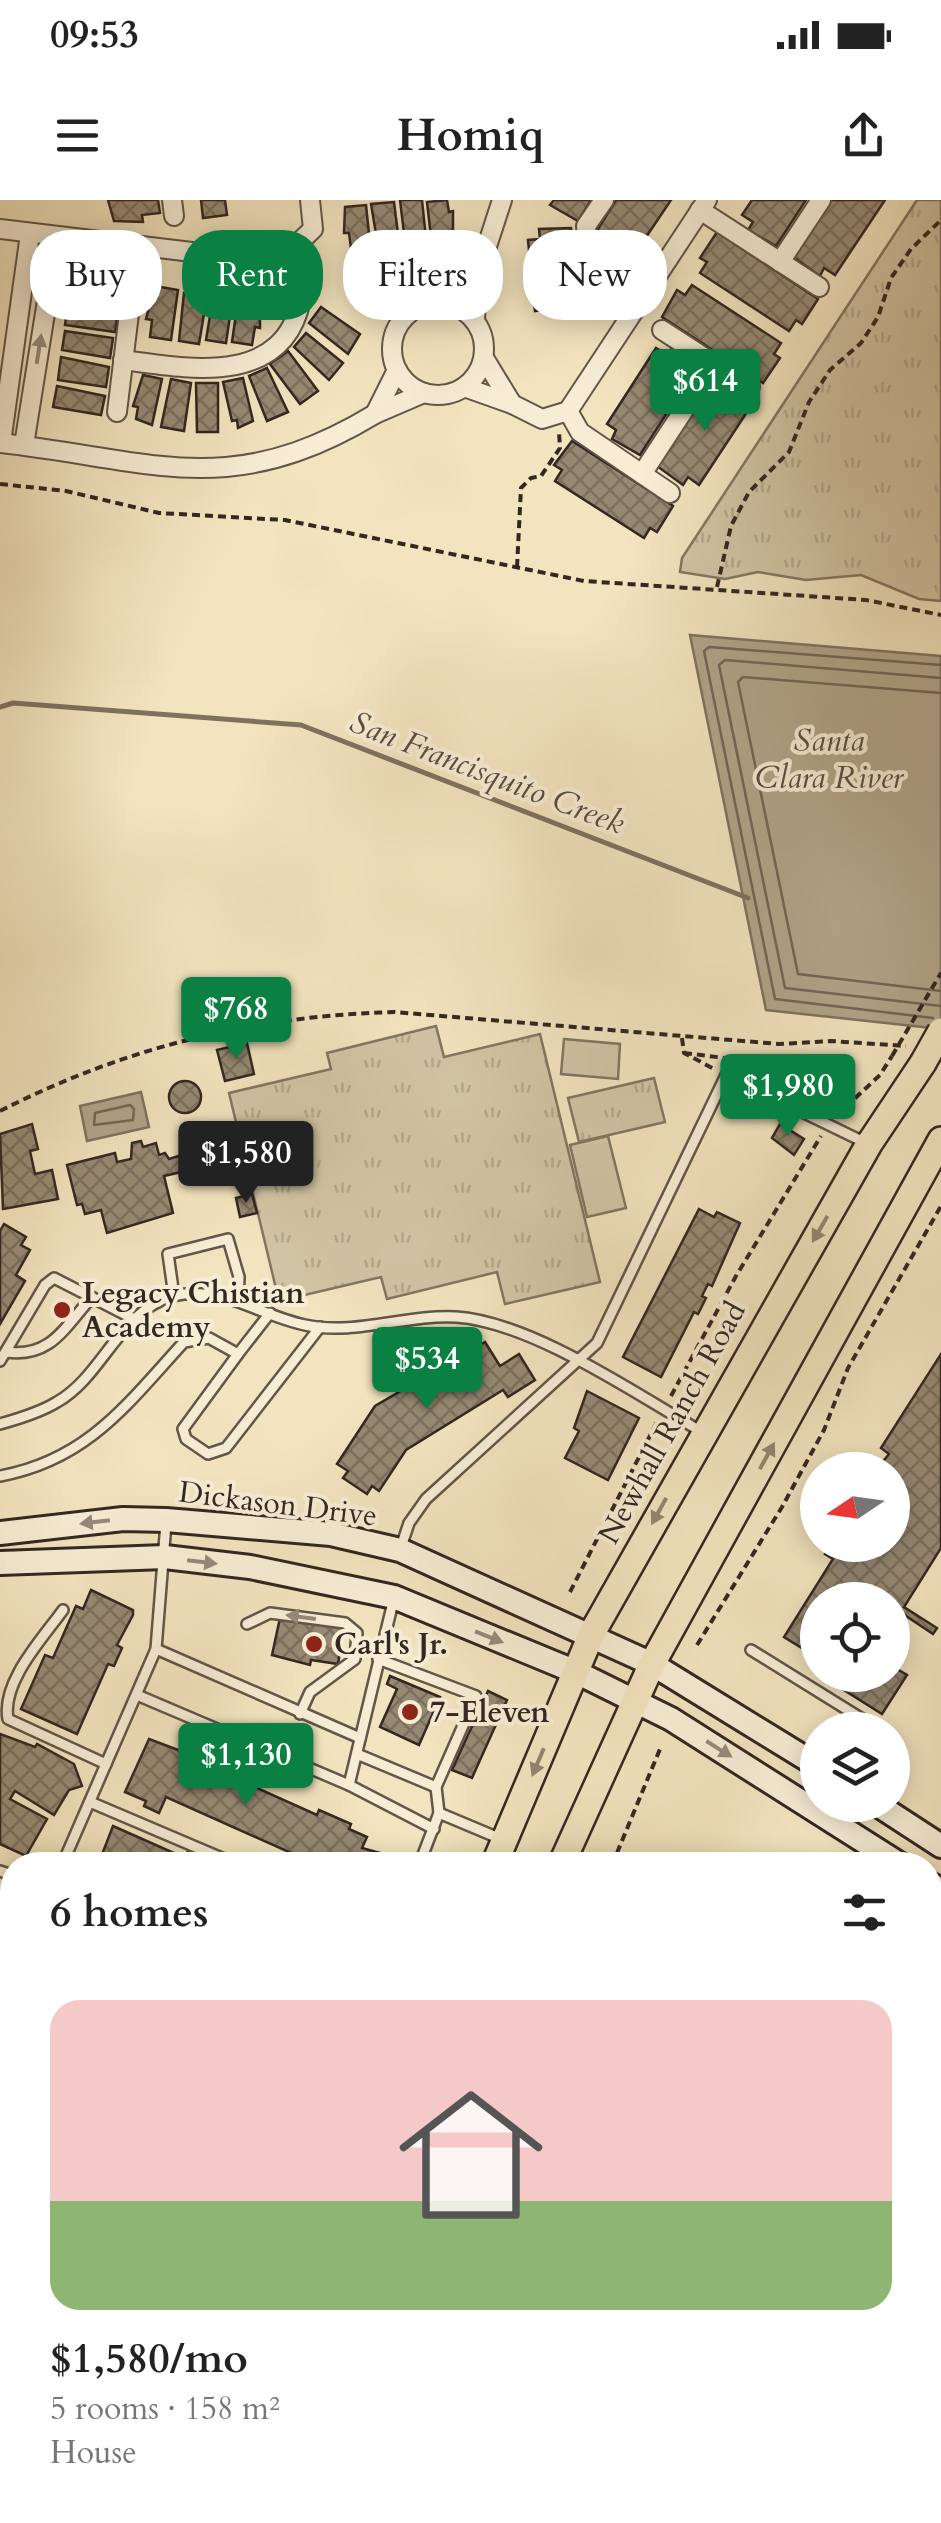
<!DOCTYPE html>
<html lang="en">
<head>
<meta charset="utf-8">
<style>
  :root { --surface:#fff; --page:#f2f2f2; --text:#222; --muted:#767676; --line:#e0e0e0; --accent:#0b8043 }
  body { margin:0; font-family:Cardo,serif; background:var(--page); color:var(--text); height:100vh; display:flex; flex-direction:column; font-size:38px; white-space:nowrap }
  * { box-sizing:border-box; margin:0 }
  p { font-size:32px; color:var(--muted) }
  .icon { flex:none; width:55px; height:55px; fill:none; stroke:currentColor; stroke-width:2; stroke-linecap:round; stroke-linejoin:round }
  .map { position:relative; flex:1; overflow:hidden }
  .details { position:absolute; left:0px; top:1652px; width:942px; height:672px; display:flex; flex-direction:column; background:var(--surface); border-radius:40px 40px 0 0; box-shadow:0 5px 25px #0003 }
  .details>* { flex:none }
  .guide { position:absolute; left:30px; top:30px; width:882px; height:90px; display:flex; gap:20px }
  .needle { width:65px; rotate:257deg }
  .tools { position:absolute; left:800px; top:1252px; display:grid; gap:20px }
  .tools a { display:grid; place-items:center; width:110px; height:110px; border-radius:50%; background:var(--surface); box-shadow:0 5px 25px #0003; font-size:50px }
  .price { position:absolute; translate:-50% -85px; padding:0 22px; border-radius:10px; background:var(--accent); color:#fff; font-size:32px; line-height:65px; filter:drop-shadow(0 2px 5px #0008) }
  .price::after { content:''; position:absolute; left:50%; top:60px; width:30px; height:22px; margin-left:-15px; background:inherit; clip-path:polygon(0 0,100% 0,50% 100%) }
  .price.on { background:#222; color:#fff }
  ul { padding:0; list-style:none }
  li { display:grid; align-content:center; gap:20px; height:530px; padding:0 50px }
  li+li { border-top:2px solid var(--line) }
  li span { display:grid; place-items:center; height:310px; border-radius:30px; color:#555 }
  li>.icon { margin-inline-start:auto }
  span .icon { width:180px; height:180px; fill:#fffc; stroke-width:1 }
  li b { font-size:42px }
  h2 { display:flex; justify-content:space-between; align-items:center; height:120px; padding:0 50px; font-size:42px }
  .tag { padding:0 35px; border-radius:40px; background:var(--surface); box-shadow:0 5px 25px #0003; font-size:35px; line-height:90px }
  .tag.on { background:var(--accent); color:#fff }
  .status { display:flex; justify-content:space-between; align-items:center; height:70px; padding:0 50px; background:var(--surface); direction:ltr }
  .status svg { height:28px; fill:currentColor }
  header { display:flex; justify-content:space-between; align-items:center; height:130px; padding:0 50px; background:var(--surface); font-size:45px; font-weight:700 }
  .map>svg:first-child { display:block }
  .grass { fill:#d1c4a4; stroke:#827662; stroke-width:2.5 }
  .forest { fill:url(#forest-firs); stroke:#827662; stroke-width:2.5 }
  .park { fill:url(#park-tufts); stroke:#827662; stroke-width:2.5 }
  .water { fill:#b1a489; stroke:#7e725f; stroke-width:2.5 }
  .lines { fill:none; stroke-linecap:round; stroke-linejoin:round }
  .shore { stroke:#726655; stroke-width:2.5 }
  .stream { stroke:#7e725f; stroke-width:5 }
  .building { fill:url(#building-cross-hatch); stroke:#322721; stroke-width:2.5 }
  .lane-casing { stroke:#625648; stroke-width:14 }
  .street-casing { stroke:#625648; stroke-width:22 }
  .secondary-casing { stroke:#322721; stroke-width:28 }
  .primary-casing { stroke:#322721; stroke-width:30 }
  .path { stroke:#322721; stroke-width:4; stroke-dasharray:8 5; stroke-linecap:butt }
  .lane { stroke:#f7edd5; stroke-width:9 }
  .street { stroke:#f7edd5; stroke-width:18 }
  .secondary { stroke:#f7edd5; stroke-width:22 }
  .primary { stroke:#f2e4bf; stroke-width:25 }
  .primary-bridge-casing { stroke:#322721; stroke-width:30; stroke-linecap:butt }
  .path-bridge { stroke:#322721; stroke-width:4; stroke-dasharray:8 5; stroke-linecap:butt }
  .primary-bridge { stroke:#f2e4bf; stroke-width:25 }
  .oneway { fill:#948a7b }
  .oneway2 { fill:#928670 }
  .poi-dot { fill:#8f2418; stroke:#f7edd5; stroke-width:4 }
  .labels { text-anchor:middle; dominant-baseline:central; stroke-width:8; stroke-linejoin:round; paint-order:stroke }
  .poi-label { font-size:30px; font-weight:bold; fill:#322721; stroke:#f7edd5; text-anchor:start }
  .street-label { font-size:30px; fill:#322721; stroke:#f7edd5 }
  .water-label { font-size:32px; font-style:italic; fill:#584c40; stroke:#f7edd5 }
</style>
</head>
<body>
<div class="status"><b>09:53</b><svg viewBox="0 0 49 12"><path d="M0 12V9h3v3zM5 12V6h3v6zM10 12V3h3v9zM15 12V0h3v12zM26 1h20v11H26zM47 4h2v5h-2z"/></svg></div>
<header><svg class="icon" aria-label="menu" viewBox="0 0 24 24"><path d="M4 6h16M4 12h16M4 18h16"/></svg>Homiq<svg class="icon" aria-label="share" viewBox="0 0 24 24"><path d="M12 15V3M7 8l5-5 5 5M5 13v7h14v-7"/></svg></header>
<div class="map">
<svg width="941" height="2323" viewBox="0 0 941 2323">
  <defs>
    <pattern id="forest-firs" width="22" height="20" patternUnits="userSpaceOnUse" patternTransform="scale(2.5)"><rect width="22" height="20" fill="#d1c4a4"/><path d="M5 1l3.5 6h-7zM16 11l3.5 6h-7z" fill="#b4a88d"/></pattern>
    <pattern id="park-tufts" width="24" height="20" patternUnits="userSpaceOnUse" patternTransform="scale(2.5)"><rect width="24" height="20" fill="#d1c4a4"/><path d="M3 7l-1-3M5 7V3M7 7l1-3M15 17l-1-3M17 17v-4M19 17l1-3" fill="none" stroke="#b4a88d"/></pattern>
    <pattern id="building-cross-hatch" width="8" height="8" patternUnits="userSpaceOnUse" patternTransform="scale(2.5)"><rect width="8" height="8" fill="#968973"/><path d="M0 0l8 8M0 8l8-8" fill="none" stroke="#7b705e"/></pattern>
  </defs>
  <rect width="100%" height="100%" fill="#f2e4bf"/>
  <filter id="stains"><feTurbulence type="fractalNoise" baseFrequency=".002" numOctaves="4"/><feColorMatrix values="0 0 0 0 .2 0 0 0 0 .09 0 0 0 0 .02 0 0 0 .5 -.17"/></filter>
  <radialGradient id="worn" r=".72"><stop offset=".6" stop-color="#630" stop-opacity="0"/><stop offset="1" stop-color="#630" stop-opacity=".3"/></radialGradient>
  <!-- grass -->
  <g class="grass">
    <polygon points="564,839 620,844 618,879 561,874"/>
    <polygon points="608,936 626,1008 587,1017 570,945"/>
  </g>
  <!-- forest -->
  <polygon class="forest" points="45,2312 186,2312 186,2313 181,2323 40,2323"/>
  <!-- park -->
  <g class="park">
    <polygon points="917,0 941,0 941,401 919,399 861,375 806,380 758,372 725,379 680,372 682,358"/>
    <polygon points="436,826 444,857 540,834 600,1082 505,1104 497,1072 387,1099 381,1077 279,1101 229,893 331,869 327,853"/>
    <polygon points="654,878 665,922 579,942 568,898"/>
  </g>
  <!-- water -->
  <g class="water">
    <polygon points="690,435 941,456 941,829 766,810"/>
    <polygon points="141,892 149,927 87,941 80,906"/>
  </g>
  <g class="lines">
    <!-- shore -->
    <g class="shore">
      <polyline points="941,478 725,460 719,465 785,788 941,806"/>
      <polyline points="941,493 743,477 738,482 798,774 941,791"/>
      <polyline points="933,818 775,799 704,451 709,447 941,465"/>
      <polygon points="130,905 134,909 133,920 94,925 95,913"/>
    </g>
    <!-- stream -->
    <polyline class="stream" points="0,507 13,503 301,525 748,698"/>
  </g>
  <!-- building -->
  <g class="building">
    <polygon points="108,0 158,0 160,13 142,15 143,22 114,21"/>
    <polygon points="201,0 225,0 227,15 203,18"/>
    <polygon points="400,0 422,0 427,48 406,50"/>
    <polygon points="447,0 449,12 453,11 453,43 432,46 427,2"/>
    <polygon points="554,0 591,0 578,21 550,5"/>
    <polygon points="616,0 671,0 632,58 621,50 616,58 591,40"/>
    <polygon points="752,0 806,0 776,46 748,30 753,22 742,15"/>
    <polygon points="831,0 885,0 835,75 824,68 820,76 793,57"/>
    <polygon points="394,2 400,50 379,52 371,4"/>
    <polygon points="366,5 371,53 352,56 349,33 344,33 345,7"/>
    <polygon points="571,28 580,113 550,116 549,109 535,111 528,40 540,39 539,29"/>
    <polygon points="717,32 818,99 802,124 796,120 789,131 700,73 707,62 700,58"/>
    <polygon points="91,73 105,75 105,83 121,85 119,104 69,97 72,75 90,78"/>
    <polygon points="692,85 781,143 774,154 780,158 763,183 662,117 677,90 685,95"/>
    <polygon points="155,86 178,90 171,140 150,137 152,120 146,119"/>
    <polygon points="214,92 233,95 226,143 206,140"/>
    <polygon points="184,93 207,96 199,144 179,141"/>
    <polygon points="239,93 260,96 260,128 255,127 252,145 232,142"/>
    <polygon points="68,103 118,111 115,132 65,125"/>
    <polygon points="321,107 360,134 348,154 309,123"/>
    <polygon points="65,131 113,138 110,158 62,150"/>
    <polygon points="306,133 343,163 329,180 294,147"/>
    <polygon points="656,148 667,154 672,148 697,166 640,255 612,239 616,230 607,224"/>
    <polygon points="288,151 318,191 300,204 270,164"/>
    <polygon points="61,157 109,167 106,187 58,180"/>
    <polygon points="267,168 288,212 267,221 249,176"/>
    <polygon points="143,175 162,179 152,225 136,219 138,207 133,206"/>
    <polygon points="243,178 253,221 238,228 237,220 232,221 223,182"/>
    <polygon points="715,178 743,194 738,201 749,209 699,285 688,277 683,285 657,266"/>
    <polygon points="171,179 191,183 184,231 161,227"/>
    <polygon points="196,183 218,183 218,232 197,232"/>
    <polygon points="57,186 105,196 101,215 53,207"/>
    <polygon points="572,241 673,306 657,332 650,328 644,338 555,281 562,270 554,265"/>
    <polygon points="247,843 254,874 225,881 217,850"/>
    <circle cx="185" cy="897" r="16"/>
    <polygon points="32,924 38,949 30,951 35,974 52,970 58,999 3,1009 0,934"/>
    <polygon points="780,924 804,939 794,955 772,938"/>
    <polygon points="207,932 216,972 205,974 203,967 164,976 173,1013 107,1033 101,1010 85,1014 82,1004 77,1005 67,965 115,953 117,962 131,959 132,943 141,941 143,947 156,943 159,955 165,953 169,959 188,953 184,938"/>
    <polygon points="252,994 257,1013 240,1017 236,998"/>
    <polygon points="699,1009 714,1017 717,1012 740,1023 712,1086 708,1084 702,1096 706,1098 698,1114 694,1112 661,1177 623,1157"/>
    <polygon points="4,1024 26,1037 21,1045 30,1050 16,1075 25,1081 0,1124 0,1031"/>
    <polygon points="485,1142 500,1166 519,1154 535,1180 508,1197 503,1190 406,1250 379,1291 372,1286 367,1294 343,1278 348,1271 337,1264 375,1206"/>
    <polygon points="941,1154 941,1348 904,1407 937,1428 933,1434 900,1412 895,1419 904,1425 900,1432 892,1427 892,1400 818,1400 818,1458 784,1437 833,1359 825,1354 831,1345 892,1345 892,1270 876,1270 889,1254 881,1248"/>
    <polygon points="587,1191 639,1218 608,1280 565,1258 579,1231 574,1228"/>
    <polygon points="91,1390 133,1410 133,1415 117,1445 122,1448 114,1466 108,1464 77,1534 21,1509 45,1455 53,1458 76,1406 83,1409"/>
    <polygon points="280,1418 344,1427 338,1464 311,1460 310,1465 272,1455"/>
    <polygon points="892,1466 907,1475 882,1514 820,1475 892,1475"/>
    <polygon points="390,1476 440,1497 419,1545 380,1527 397,1489 387,1484"/>
    <polygon points="488,1491 507,1500 472,1578 452,1570"/>
    <polygon points="0,1534 35,1547 37,1544 74,1564 82,1586 69,1590 54,1615 15,1591 10,1599 47,1619 26,1656 0,1644"/>
    <polygon points="149,1539 215,1564 213,1568 317,1615 319,1610 351,1624 349,1629 367,1637 362,1648 384,1654 379,1665 318,1665 166,1597 159,1613 144,1606 146,1601 125,1592"/>
    <polygon points="113,1626 185,1658 188,1651 220,1665 98,1665"/>
    <polygon points="0,2014 12,2020 12,2043 0,2038"/>
    <polygon points="0,2060 12,2066 12,2112 0,2107"/>
    <polygon points="930,2060 941,2067 941,2195 930,2212"/>
    <polygon points="0,2130 12,2136 12,2159 0,2153"/>
    <polygon points="436,2312 779,2312 795,2323 452,2323"/>
  </g>
  <g class="lines">
    <!-- lane casing -->
    <g class="lane-casing">
      <g id="lane">
        <polyline points="174,1096 168,1054 228,1039 239,1077 238,1101"/>
        <path d="M6,1152C51,1158 64,1128 92,1097"/>
        <polyline points="238,1154 183,1229 186,1239 208,1254 226,1248 320,1127"/>
        <polyline points="0,1161 45,1085 54,1078 134,1119"/>
        <path d="M0,1224C18,1219 41,1212 57,1202C103,1176 119,1111 173,1096C221,1084 260,1116 305,1125C354,1136 407,1114 456,1117C532,1122 636,1194 702,1232"/>
        <path d="M0,1276C88,1260 128,1203 184,1142L209,1138L238,1154L270,1113"/>
        <polyline points="401,1347 409,1323 426,1299 597,1143 726,875 866,943"/>
        <path d="M63,1410C43,1438 1,1482 8,1519L106,1564"/>
        <polyline points="247,1424 270,1413 345,1423 357,1433 355,1459 310,1492 300,1514"/>
        <polyline points="156,1449 360,1538"/>
        <polyline points="751,1450 880,1530"/>
        <polyline points="137,1495 349,1585 434,1629"/>
        <polyline points="357,1554 436,1587 476,1496 378,1459"/>
        <polyline points="349,1585 394,1398"/>
        <polyline points="90,1602 238,1665"/>
        <polyline points="439,1613 501,1639"/>
        <polyline points="62,1665 156,1449 166,1323"/>
        <polyline points="419,1665 439,1613 436,1587"/>
        <polyline points="0,1671 12,1675"/>
        <polyline points="0,1755 12,1756"/>
        <polyline points="930,2039 941,2046"/>
        <polyline points="0,2196 8,2176"/>
        <polyline points="930,2272 941,2255"/>
        <polyline points="0,2294 12,2300"/>
        <polyline points="383,2312 385,2323"/>
        <polyline points="848,2312 865,2323"/>
        <polyline points="896,2323 903,2312"/>
      </g>
    </g>
    <!-- street casing -->
    <g class="street-casing">
      <g id="street">
        <polyline points="172,0 174,16"/>
        <polyline points="700,10 819,87"/>
        <polyline points="0,29 250,59 288,53 313,29 310,0"/>
        <polyline points="780,62 821,0"/>
        <polyline points="586,66 641,99"/>
        <polyline points="477,77 502,0"/>
        <circle cx="438" cy="149" r="46"/>
        <polyline points="447,103 477,77 475,120"/>
        <polyline points="591,107 586,26 604,0"/>
        <polyline points="662,130 750,187"/>
        <path d="M123,160C189,169 283,187 301,100"/>
        <polyline points="397,170 375,214 424,193"/>
        <polyline points="464,187 512,204 484,158"/>
        <polyline points="512,204 542,219 568,211 707,0"/>
        <polyline points="568,211 580,232 670,293"/>
        <polyline points="117,212 137,48"/>
        <path d="M0,243C154,260 229,302 375,214"/>
        <polyline points="1,243 30,34"/>
        <polyline points="24,245 57,38"/>
        <polyline points="642,274 714,164"/>
      </g>
    </g>
    <!-- secondary casing -->
    <g class="secondary-casing">
      <g id="secondary">
        <polyline points="0,1333 123,1319 166,1320 331,1334 400,1350 652,1464 818,1566"/>
        <polyline points="0,1363 165,1357 250,1367 394,1397 576,1472 671,1519 901,1665"/>
        <polyline points="878,1605 941,1646"/>
        <polyline points="930,1684 941,1690"/>
      </g>
    </g>
    <!-- primary casing -->
    <g class="primary-casing">
      <g id="primary">
        <polyline points="494,1665 592,1433 869,944 923,863"/>
        <polyline points="561,1665 652,1464 941,940"/>
        <polyline points="209,2323 214,2312"/>
        <polyline points="276,2323 281,2312"/>
      </g>
    </g>
    <!-- path -->
    <g class="path">
      <polyline points="0,284 66,291 159,313 285,320 584,381 866,400 941,415"/>
      <polyline points="517,367 521,288 531,278 541,276 560,248 559,232"/>
      <polyline points="717,387 731,326 749,292 789,252 809,202 830,170 861,143 878,117 891,78 911,49 941,20"/>
      <polyline points="682,838 684,853 716,870"/>
      <polyline points="684,853 766,863 844,902"/>
      <path d="M0,911C126,847 253,816 394,812L779,844L831,841L906,846"/>
      <polyline points="836,916 880,875 892,856"/>
      <polyline points="671,1196 736,1076 821,936"/>
      <polyline points="570,1392 657,1222"/>
      <polyline points="697,1445 782,1307 824,1230 848,1168 941,1006"/>
      <polyline points="612,1665 660,1549"/>
      <polyline points="314,2323 319,2312"/>
    </g>
    <!-- lane -->
    <use href="#lane" class="lane"/>
    <!-- street -->
    <use href="#street" class="street"/>
    <!-- secondary -->
    <use href="#secondary" class="secondary"/>
    <!-- primary -->
    <use href="#primary" class="primary"/>
    <!-- primary-bridge casing -->
    <g class="primary-bridge-casing">
      <polyline id="primary-bridge" points="923,863 941,831"/>
    </g>
    <!-- path-bridge -->
    <polyline class="path-bridge" points="892,856 941,773"/>
    <!-- primary-bridge -->
    <use href="#primary-bridge" class="primary-bridge"/>
  </g>
  <!-- one-way arrows -->
  <defs><path id="oneway-solid" d="M-6-.8H1V-3.2L6.5 0L1 3.2V.8H-6Z" transform="scale(2.5)"/></defs>
  <g class="oneway">
    <use href="#oneway-solid" transform="translate(39 149) rotate(-81)"/>
    <use href="#oneway-solid" transform="translate(95 1322) rotate(173)"/>
    <use href="#oneway-solid" transform="translate(202 1362) rotate(7)"/>
    <use href="#oneway-solid" transform="translate(301 1417) rotate(-172)"/>
    <use href="#oneway-solid" transform="translate(489 1437) rotate(22)"/>
    <use href="#oneway-solid" transform="translate(719 1549) rotate(32)"/>
  </g>
  <g class="oneway2">
    <use href="#oneway-solid" transform="translate(820 1029) rotate(120)"/>
    <use href="#oneway-solid" transform="translate(767 1256) rotate(-61)"/>
    <use href="#oneway-solid" transform="translate(659 1311) rotate(119)"/>
    <use href="#oneway-solid" transform="translate(538 1562) rotate(113)"/>
  </g>
  <!-- markers -->
  <g class="poi-dot">
    <circle cx="62" cy="1110" r="10"/>
    <circle cx="314" cy="1444" r="10"/>
    <circle cx="410" cy="1512" r="10"/>
  </g>
  <g class="labels">
    <!-- poi labels -->
    <g class="poi-label">
      <text x="82" y="1093">Legacy Chistian<tspan x="82" dy="34">Academy</tspan></text>
      <text x="334" y="1444">Carl's Jr.</text>
      <text x="430" y="1512">7-Eleven</text>
    </g>
    <!-- street labels -->
    <g class="street-label">
      <text transform="translate(672 1223) rotate(-61)">Newhall Ranch Road</text>
      <text transform="translate(278 1304) rotate(7)">Dickason Drive</text>
    </g>
    <!-- water labels -->
    <g class="water-label">
      <text x="829" y="541">Santa<tspan x="829" dy="37">Clara River</tspan></text>
      <text transform="translate(487 573) rotate(21)">San Francisquito Creek</text>
    </g>
  </g>
  <rect width="100%" height="100%" filter="url(#stains)"/>
  <rect width="100%" height="100%" fill="url(#worn)"/>
</svg>
<div class="tools">
<a><svg class="needle" viewBox="-14 -14 28 28"><path d="M0-13l5 13h-10z" fill="#e53935"/><path d="M0 13l5-13h-10z" fill="#767676"/></svg></a>
<a><svg class="icon" aria-label="locate" viewBox="0 0 24 24"><circle cx="12" cy="12" r="6"/><path d="M12 2v4M12 18v4M2 12h4M18 12h4"/></svg></a>
<a><svg class="icon" aria-label="layers" viewBox="0 0 24 24"><path d="M12 4l9 5-9 5-9-5zM3 14l9 5 9-5"/></svg></a>
</div>
<b class="price" style="left:705px;top:234px">$614</b>
<b class="price" style="left:236px;top:862px">$768</b>
<b class="price" style="left:788px;top:939px">$1,980</b>
<b class="price on" style="left:246px;top:1006px">$1,580</b>
<b class="price" style="left:427px;top:1212px">$534</b>
<b class="price" style="left:246px;top:1608px">$1,130</b>
<div class="guide">
<a class="tag">Buy</a>
<a class="tag on">Rent</a>
<a class="tag">Filters</a>
<a class="tag">New</a>
</div>
<section class="details">
<h2>6 homes<svg class="icon" aria-label="filters" viewBox="0 0 24 24"><path d="M4 7h16M4 17h16"/><circle cx="9" cy="7" r="2"/><circle cx="15" cy="17" r="2"/></svg></h2>
<ul>
<li><span style="background:linear-gradient(#f6c9c9 65%,#8fb573 0)"><svg class="icon" aria-label="home" viewBox="0 0 24 24"><path d="M3 11l9-7 9 7M6 9v11h12V9"/></svg></span><div><b>$1,580/mo</b><p>5 rooms · 158 m²</p><p>House</p></div></li>
</ul>
</section>
</div>
</body>
</html>
